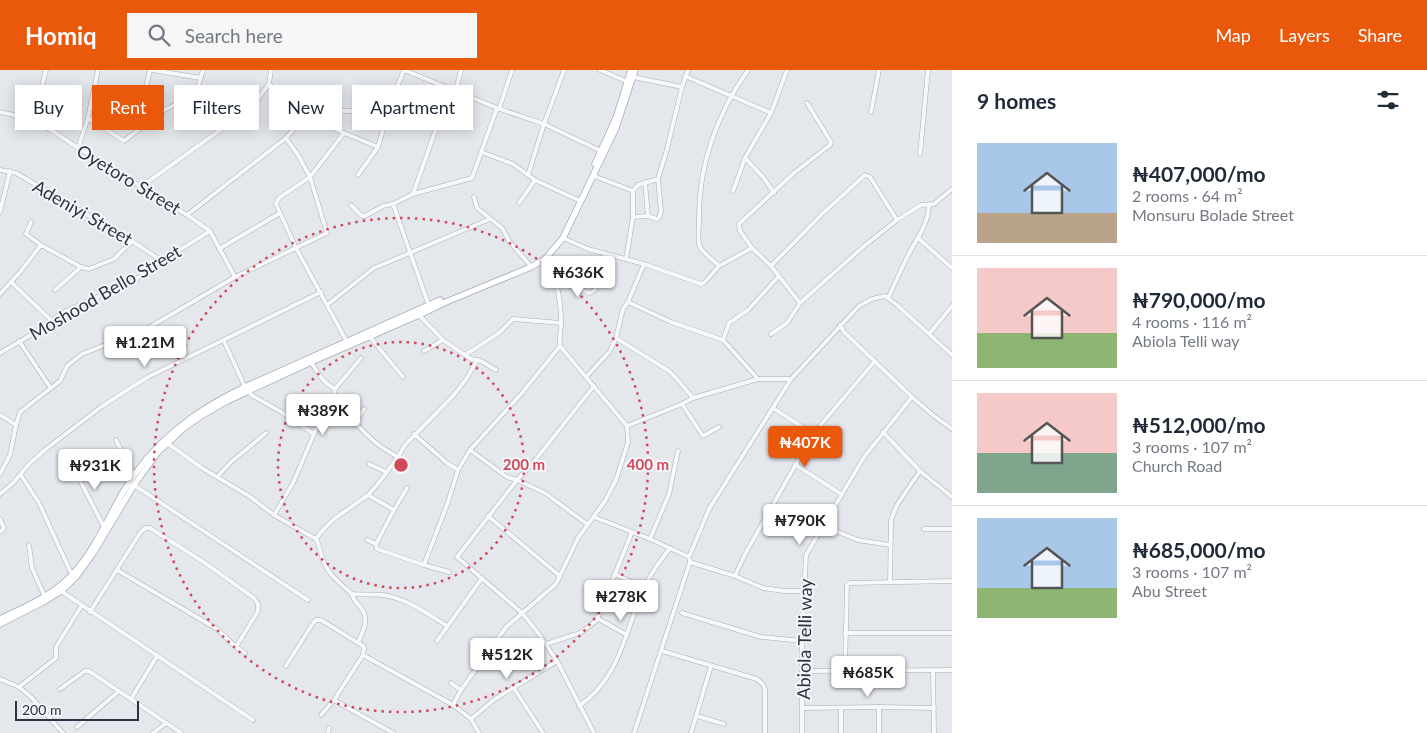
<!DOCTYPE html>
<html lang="en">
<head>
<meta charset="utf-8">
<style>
  :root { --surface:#fff; --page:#f6f6f7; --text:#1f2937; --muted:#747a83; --line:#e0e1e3; --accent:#ea580c }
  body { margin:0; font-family:Lato,sans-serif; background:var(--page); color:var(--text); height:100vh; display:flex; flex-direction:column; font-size:19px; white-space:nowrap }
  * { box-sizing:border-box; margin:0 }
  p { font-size:16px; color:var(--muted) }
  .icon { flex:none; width:28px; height:28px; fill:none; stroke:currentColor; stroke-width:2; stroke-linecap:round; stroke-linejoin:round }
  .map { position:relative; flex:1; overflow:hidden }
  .details { display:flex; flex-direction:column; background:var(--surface); width:475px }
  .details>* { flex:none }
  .hud { position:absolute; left:15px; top:15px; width:475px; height:45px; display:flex; gap:10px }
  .scale { position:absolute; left:15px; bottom:12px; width:124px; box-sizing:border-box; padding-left:5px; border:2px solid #2b3445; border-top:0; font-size:14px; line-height:18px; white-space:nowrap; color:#2b3445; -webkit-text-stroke:4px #f4f6f9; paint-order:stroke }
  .price { position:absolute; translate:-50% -42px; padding:0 11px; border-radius:5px; background:#fff; color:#222; font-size:16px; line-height:32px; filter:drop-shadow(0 1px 2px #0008) }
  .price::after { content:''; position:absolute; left:50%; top:30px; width:15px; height:11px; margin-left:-8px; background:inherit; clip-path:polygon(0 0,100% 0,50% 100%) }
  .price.active { background:var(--accent); color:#fff }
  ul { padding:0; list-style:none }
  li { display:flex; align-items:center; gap:15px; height:125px; padding:0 25px }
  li+li { border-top:1px solid var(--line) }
  li span { display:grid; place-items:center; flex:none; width:140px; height:100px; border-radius:0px; color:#555 }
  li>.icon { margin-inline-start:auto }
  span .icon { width:60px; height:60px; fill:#fffc; stroke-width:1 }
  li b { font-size:21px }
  h2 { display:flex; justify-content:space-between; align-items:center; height:60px; padding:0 25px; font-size:21px }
  .tag { padding:0 18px; border-radius:0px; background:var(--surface); box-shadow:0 2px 12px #0003; font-size:18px; line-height:45px }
  .tag.active { background:var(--accent); color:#fff }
  header { display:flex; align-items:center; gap:30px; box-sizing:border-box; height:70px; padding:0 25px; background:var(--accent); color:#fff }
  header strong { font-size:24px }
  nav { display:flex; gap:28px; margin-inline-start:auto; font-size:18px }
  .search { width:350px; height:45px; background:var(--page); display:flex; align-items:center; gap:12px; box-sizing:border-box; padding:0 18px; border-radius:0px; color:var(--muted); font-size:19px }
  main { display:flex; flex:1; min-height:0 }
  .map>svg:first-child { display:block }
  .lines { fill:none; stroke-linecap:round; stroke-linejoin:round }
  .minor-casing { stroke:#a9aeb7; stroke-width:5 }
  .primary-casing { stroke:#a3abb8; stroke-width:7 }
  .minor { stroke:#f7f8fa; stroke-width:4 }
  .primary { stroke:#fff; stroke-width:5.5 }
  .ring { fill:none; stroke:#d1495b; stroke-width:2.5; stroke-dasharray:2.5 5 }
  .labels { text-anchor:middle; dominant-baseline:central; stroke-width:4; stroke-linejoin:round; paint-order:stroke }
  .street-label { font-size:18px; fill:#2b3445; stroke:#f4f6f9 }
  .centre { fill:#d1495b; stroke:#f4f6f9; stroke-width:2.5 }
  .ring-label { font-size:15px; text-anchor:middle; font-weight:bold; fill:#d1495b; stroke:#f4f6f9; stroke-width:4; stroke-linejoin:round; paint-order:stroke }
</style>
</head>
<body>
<header>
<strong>Homiq</strong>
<div class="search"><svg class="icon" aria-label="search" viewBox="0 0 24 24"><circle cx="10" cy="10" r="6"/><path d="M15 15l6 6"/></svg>Search here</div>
<nav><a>Map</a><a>Layers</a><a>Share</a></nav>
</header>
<main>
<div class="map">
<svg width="952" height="663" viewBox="0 0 952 663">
  <rect width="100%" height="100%" fill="#e4e7ec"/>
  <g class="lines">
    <!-- minor casing -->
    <g class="minor-casing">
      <g id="minor">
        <polyline points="152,0 201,8"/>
        <polyline points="271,0 269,14 306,45 344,63 378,77"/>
        <polyline points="404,0 497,38 544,54 601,81"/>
        <polyline points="600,0 628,12"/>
        <polyline points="685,6 771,43"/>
        <polyline points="633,7 682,17"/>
        <polyline points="41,20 46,0"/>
        <polyline points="456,20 461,0"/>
        <polyline points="142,34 150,0"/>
        <polyline points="499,39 512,0"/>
        <polyline points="0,42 28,48 51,60 78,78 187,145 210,161 235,207"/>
        <polyline points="871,42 879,0"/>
        <polyline points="88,48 124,71 164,40 195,26 203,0"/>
        <polyline points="344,63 310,107 279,128 276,134 296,178 347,272"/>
        <polyline points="78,78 88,48 98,0"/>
        <polyline points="481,82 513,94 535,110 578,130"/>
        <polyline points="920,84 928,0"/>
        <polyline points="745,88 763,107 774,123"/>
        <polyline points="0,100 16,103 132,171 162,191"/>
        <polyline points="358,105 378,77 392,29 404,0"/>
        <polyline points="528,105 544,54 564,0"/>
        <polyline points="594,106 633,121 638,115 658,109 667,79 682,17 688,0"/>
        <polyline points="645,112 648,146"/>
        <polyline points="142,116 230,53 256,31 269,14"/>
        <polyline points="733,121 745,88 771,43 787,0"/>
        <polyline points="413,124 450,19"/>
        <polyline points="474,127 477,138 502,158 509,171 529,194"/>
        <polyline points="519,133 535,110"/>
        <polyline points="393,134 429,236"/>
        <polyline points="351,135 362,146 365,146 383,136 393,134 413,124 472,108 497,38"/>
        <polyline points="0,142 10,101"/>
        <polyline points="187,145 286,68 306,45 312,42 321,40 349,41 361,42 386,51"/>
        <polyline points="633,147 648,146 657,149 659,148 661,141 658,109"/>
        <polyline points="31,152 26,164 41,175"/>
        <polyline points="563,168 588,179 644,194 701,214 704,213 719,196 752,178 771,196 800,233"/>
        <polyline points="918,168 952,198"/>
        <polyline points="752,178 740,161 739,154 741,152 794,103 830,75 831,72 807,33"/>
        <polyline points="219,179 280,143"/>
        <polyline points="626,189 633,147 633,121"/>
        <path d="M719,196C713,190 704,184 700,177C697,170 699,158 699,150C698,97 717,43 748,0"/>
        <polyline points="771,196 822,144 865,105 870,107 897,150"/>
        <polyline points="556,211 590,223 595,220 605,185"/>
        <polyline points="11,212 52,251"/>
        <polyline points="55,220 81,197"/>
        <polyline points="0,224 21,201 41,175 81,197 89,199 114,189 132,171"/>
        <path d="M888,228C896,212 903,194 912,178C920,164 928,153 929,135"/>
        <polyline points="628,232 671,252 723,270 758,309"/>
        <polyline points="327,235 374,198 490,149"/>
        <polyline points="419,245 443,270 471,289 481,291 496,300"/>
        <polyline points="840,255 844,262 912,327 934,346 952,359"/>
        <polyline points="771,264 787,253 800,233 863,177 897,150 921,135 934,134 952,119"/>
        <polyline points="929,264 952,236"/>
        <polyline points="370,267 403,307"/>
        <polyline points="616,268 669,301 676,308 693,328"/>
        <polyline points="723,270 729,253 748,240 779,206"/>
        <polyline points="19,271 50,317"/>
        <polyline points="224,271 245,317"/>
        <polyline points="424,281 443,270"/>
        <polyline points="0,283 36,262 64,242 120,217 145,204 162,191 210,161"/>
        <polyline points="465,285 499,263 513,249 561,253"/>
        <polyline points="586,307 610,281 616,268 623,239 628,232 644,194"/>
        <polyline points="594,316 536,389 517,410 457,487 522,543 539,564 557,591 594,663"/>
        <polyline points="335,319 361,288"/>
        <polyline points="248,321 253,326 283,343 314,364"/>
        <polyline points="682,334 703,366 719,357"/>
        <polyline points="773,338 813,364"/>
        <path d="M364,339L355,352C370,369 378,376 398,387"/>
        <polyline points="0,345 16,355 10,385 0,404"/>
        <polyline points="16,355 20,342 60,311 67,296 82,284 148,258 235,207 327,163 310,107 298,85 286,68"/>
        <polyline points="627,356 682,334 693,328 758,309 791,309"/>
        <polyline points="883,362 920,401 952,427"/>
        <polyline points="414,364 447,393 458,400"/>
        <polyline points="116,370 134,405"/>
        <polyline points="167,373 202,398 249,426 274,445 316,469"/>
        <polyline points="470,380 507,407 517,410 545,423 587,454"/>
        <polyline points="369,394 386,402"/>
        <polyline points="72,395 104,457"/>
        <polyline points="796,395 841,424"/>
        <polyline points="21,405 39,433 72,505"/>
        <polyline points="217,407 231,392 266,363"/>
        <polyline points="134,415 308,530"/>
        <polyline points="0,424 13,413 29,394 46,379 101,337 121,324 148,307 321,222"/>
        <polyline points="368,425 394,440 376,474 377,479 424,495 449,502"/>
        <polyline points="394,440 407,418"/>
        <path d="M274,445L293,413L320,350L333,329L335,319C323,313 318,303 311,292"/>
        <polyline points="488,446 560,506"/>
        <polyline points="594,447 650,469 689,487"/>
        <polyline points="0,449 4,458 0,462"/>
        <polyline points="823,456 858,470 890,475"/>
        <polyline points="924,459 952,459"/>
        <polyline points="650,469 669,424 678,381"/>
        <polyline points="367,470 376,474"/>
        <polyline points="29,475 32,498 45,527"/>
        <polyline points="690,492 735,506 763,518 784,521 804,521"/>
        <polyline points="424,495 448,432 458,400 470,380 522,323 560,276"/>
        <polyline points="117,500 217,559 236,577 245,583"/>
        <polyline points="615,504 644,518"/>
        <polyline points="735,506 744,486 813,364 875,291"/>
        <polyline points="890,512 891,450 897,435 920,401"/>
        <polyline points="61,521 253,650"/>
        <path d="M352,524C353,530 357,533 361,538C370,549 363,561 358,573"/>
        <polyline points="90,542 140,463 145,458 150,458 205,493 254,528 258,534 258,541 236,577"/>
        <polyline points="682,543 761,567 802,571"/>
        <polyline points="597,548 627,565"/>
        <path d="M447,556C428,544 406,528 383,525C373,524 362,525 352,524C342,515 329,505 324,493C321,485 320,477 316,469L321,462L334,449L368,425L377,415L398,387L405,375L453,326L467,308L477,290"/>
        <polyline points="845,563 952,563"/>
        <polyline points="437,571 482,508"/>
        <polyline points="546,574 580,563 596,551 632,462"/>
        <path d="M662,581L757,609C762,613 764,615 765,620V663"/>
        <polyline points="286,596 313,553 316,550 321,550 363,576 364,578 363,585 453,635 471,649 479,663"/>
        <polyline points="845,600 847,515 850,513 952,511"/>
        <polyline points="933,600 934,663"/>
        <polyline points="803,601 952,600"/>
        <polyline points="0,609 19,617 32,628 63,663"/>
        <polyline points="451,613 461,620"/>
        <polyline points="19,617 56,588 56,577 82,535"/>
        <polyline points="513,617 543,663"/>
        <polyline points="60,619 85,601 89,601 181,663"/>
        <polyline points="131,629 157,586"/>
        <polyline points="334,630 393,663"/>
        <path d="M453,635L461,620L506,557L556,514L578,468L605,431L616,410L628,372L627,356L560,276C559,268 561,261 561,253C561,231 558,208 545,189"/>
        <path d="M579,636C620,608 625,562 643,520C649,505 660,491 670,478"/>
        <polyline points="879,637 879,663"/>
        <polyline points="803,638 879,637 934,638"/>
        <polyline points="841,638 841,663"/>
        <polyline points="321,645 334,630 363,585"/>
        <polyline points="697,646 724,654"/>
        <polyline points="471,649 495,629 557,591"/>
        <polyline points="77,657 119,621"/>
        <polyline points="153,663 166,653"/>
        <polyline points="328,663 329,658"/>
        <polyline points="634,663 690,492 689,487 709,439 791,309 859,236 872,229 885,226 897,235 952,285"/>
        <polyline points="691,663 711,596"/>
        <polyline points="802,663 802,571 806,485 864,387 912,327"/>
      </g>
    </g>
    <!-- primary casing -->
    <g class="primary-casing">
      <g id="primary">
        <polyline points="595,94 616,48 631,0"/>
        <path d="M0,549C25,537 52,526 71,506C94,482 107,450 123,422C152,373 194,341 245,317L440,230"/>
        <polyline points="0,554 45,531 61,521 76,507 94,482 134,415 158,382 184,358 201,346 225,332 311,292 419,245 446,232 531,197 545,189 563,168 616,58 635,0"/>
      </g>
    </g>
    <!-- minor -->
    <use href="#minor" class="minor"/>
    <!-- primary -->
    <use href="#primary" class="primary"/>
  </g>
  <!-- distance rings -->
  <g class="ring">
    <circle cx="401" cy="395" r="123"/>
    <circle cx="401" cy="395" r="247"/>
  </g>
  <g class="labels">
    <!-- street labels -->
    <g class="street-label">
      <text transform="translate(129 109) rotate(31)">Oyetoro Street</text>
      <text transform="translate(83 142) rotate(30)">Adeniyi Street</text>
      <text transform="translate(105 222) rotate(-30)">Moshood Bello Street</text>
      <text transform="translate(804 569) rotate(-89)">Abiola Telli way</text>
    </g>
  </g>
  <circle cx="401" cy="395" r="8" class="centre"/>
  <g class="ring-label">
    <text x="524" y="400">200 m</text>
    <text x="648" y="400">400 m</text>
  </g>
</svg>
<div class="scale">200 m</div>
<b class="price" style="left:578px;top:228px">₦636K</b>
<b class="price" style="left:145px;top:298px">₦1.21M</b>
<b class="price" style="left:323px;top:366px">₦389K</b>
<b class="price active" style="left:805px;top:398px">₦407K</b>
<b class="price" style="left:95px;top:421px">₦931K</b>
<b class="price" style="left:800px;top:476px">₦790K</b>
<b class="price" style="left:621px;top:552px">₦278K</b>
<b class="price" style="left:507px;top:610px">₦512K</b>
<b class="price" style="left:868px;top:628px">₦685K</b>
<div class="hud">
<a class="tag">Buy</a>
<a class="tag active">Rent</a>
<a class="tag">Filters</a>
<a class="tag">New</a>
<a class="tag">Apartment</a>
</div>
</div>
<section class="details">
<h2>9 homes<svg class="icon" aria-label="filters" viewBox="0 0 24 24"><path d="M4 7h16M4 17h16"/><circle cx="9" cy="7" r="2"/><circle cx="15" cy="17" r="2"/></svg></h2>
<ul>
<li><span style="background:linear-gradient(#a9c7e8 70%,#b9a48a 0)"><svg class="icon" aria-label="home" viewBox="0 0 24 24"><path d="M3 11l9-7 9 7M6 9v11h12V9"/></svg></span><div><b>₦407,000/mo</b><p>2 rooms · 64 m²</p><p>Monsuru Bolade Street</p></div></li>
<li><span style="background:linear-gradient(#f6c9c9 65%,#8fb573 0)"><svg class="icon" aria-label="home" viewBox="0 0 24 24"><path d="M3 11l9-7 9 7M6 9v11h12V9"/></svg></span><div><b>₦790,000/mo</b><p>4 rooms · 116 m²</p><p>Abiola Telli way</p></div></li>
<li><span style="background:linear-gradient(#f6c9c9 60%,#7fa58c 0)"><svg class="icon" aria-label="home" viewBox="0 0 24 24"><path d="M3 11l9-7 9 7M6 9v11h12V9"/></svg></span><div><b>₦512,000/mo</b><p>3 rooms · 107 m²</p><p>Church Road</p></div></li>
<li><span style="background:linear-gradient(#a9c7e8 70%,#8fb573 0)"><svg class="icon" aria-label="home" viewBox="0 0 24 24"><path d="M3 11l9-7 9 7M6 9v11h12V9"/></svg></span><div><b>₦685,000/mo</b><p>3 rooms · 107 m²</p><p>Abu Street</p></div></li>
</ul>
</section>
</main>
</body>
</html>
